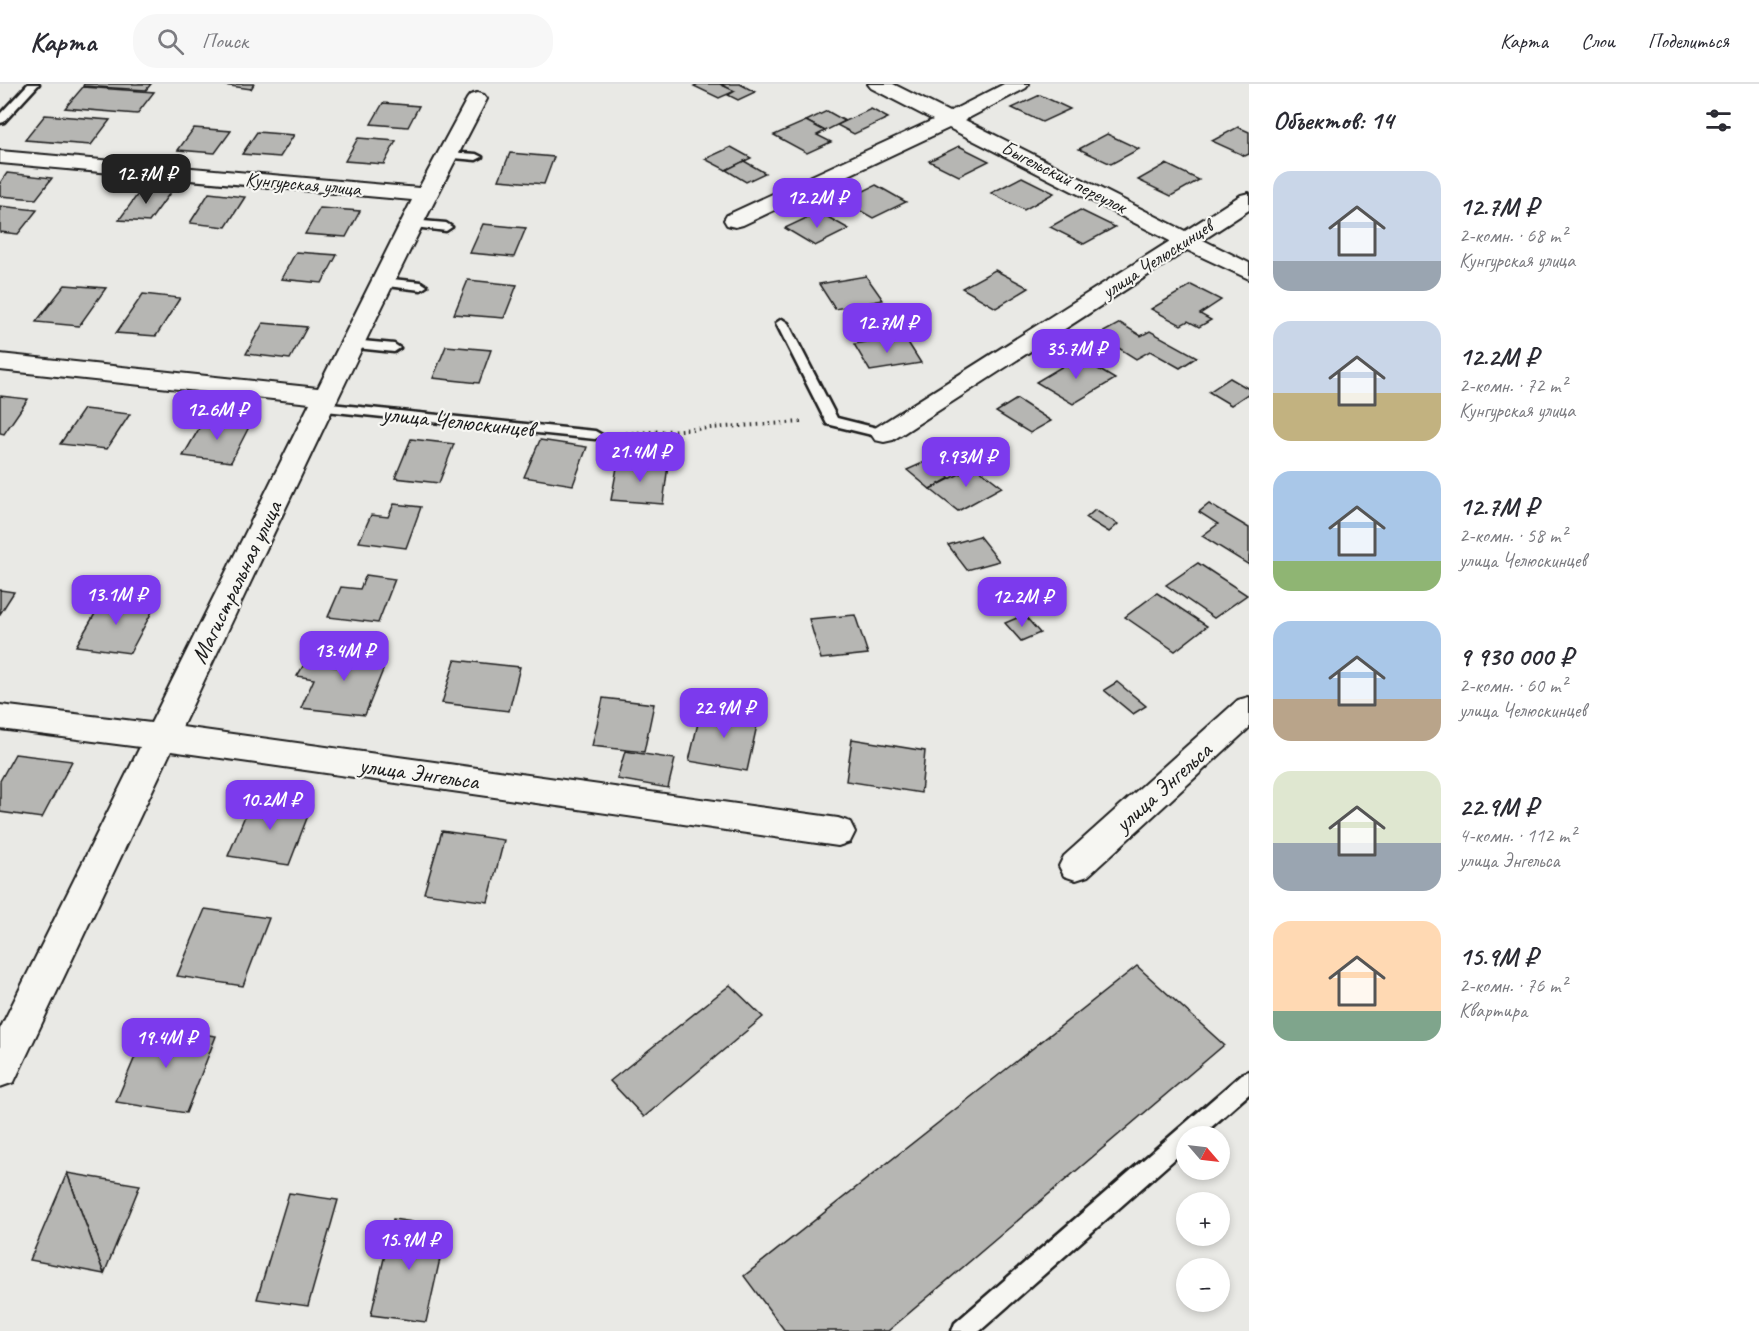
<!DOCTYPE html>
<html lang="ru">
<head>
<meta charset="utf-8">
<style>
  :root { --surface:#fff; --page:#f7f7f7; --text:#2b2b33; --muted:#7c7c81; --line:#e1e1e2; --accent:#7c3aed }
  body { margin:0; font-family:Caveat,sans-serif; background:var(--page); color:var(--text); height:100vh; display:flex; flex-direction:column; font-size:22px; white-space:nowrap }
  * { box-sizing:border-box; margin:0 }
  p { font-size:20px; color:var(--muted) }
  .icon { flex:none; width:33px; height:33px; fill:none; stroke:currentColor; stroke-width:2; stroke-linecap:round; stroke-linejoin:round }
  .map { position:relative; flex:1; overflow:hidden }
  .panel { display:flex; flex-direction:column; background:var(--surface); width:510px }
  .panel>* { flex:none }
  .needle { width:39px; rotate:118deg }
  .fabs { position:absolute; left:1176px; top:1042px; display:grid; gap:12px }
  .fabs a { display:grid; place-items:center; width:54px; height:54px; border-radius:50%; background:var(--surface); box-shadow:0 3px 9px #0003; font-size:30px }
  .price { position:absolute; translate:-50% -51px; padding:0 14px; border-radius:12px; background:var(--accent); color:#fff; font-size:20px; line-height:39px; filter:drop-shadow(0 2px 3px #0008) }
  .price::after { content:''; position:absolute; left:50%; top:36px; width:18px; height:14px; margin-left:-9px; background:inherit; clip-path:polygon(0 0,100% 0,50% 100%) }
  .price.on { background:#222; color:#fff }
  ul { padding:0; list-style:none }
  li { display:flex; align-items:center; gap:18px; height:150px; padding:0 24px }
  li span { display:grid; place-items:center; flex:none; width:168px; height:120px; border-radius:18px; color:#555 }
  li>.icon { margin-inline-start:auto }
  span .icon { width:72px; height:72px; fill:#fffc; stroke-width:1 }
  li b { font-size:26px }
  h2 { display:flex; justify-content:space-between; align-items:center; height:72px; padding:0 24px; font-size:26px }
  header { display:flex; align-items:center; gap:36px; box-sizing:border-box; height:84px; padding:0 30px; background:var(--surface); border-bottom:2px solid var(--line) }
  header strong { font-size:28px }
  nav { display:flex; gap:33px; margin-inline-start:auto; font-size:21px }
  .search { width:420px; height:54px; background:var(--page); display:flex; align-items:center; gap:15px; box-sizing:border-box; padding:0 21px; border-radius:24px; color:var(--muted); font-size:22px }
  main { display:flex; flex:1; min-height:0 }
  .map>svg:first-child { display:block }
  .building { fill:#b6b6b3; stroke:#1c1c1c; stroke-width:1.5 }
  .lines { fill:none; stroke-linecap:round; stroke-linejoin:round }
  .lane-casing { stroke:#1c1c1c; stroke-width:5 }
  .street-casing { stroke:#1c1c1c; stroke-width:4 }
  .path { stroke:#1c1c1c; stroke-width:4; stroke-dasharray:1.5 4.5; stroke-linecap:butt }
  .lane { fill:#f6f6f2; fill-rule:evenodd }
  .street { fill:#f6f6f2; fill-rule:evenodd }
  .labels { text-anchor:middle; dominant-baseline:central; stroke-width:4.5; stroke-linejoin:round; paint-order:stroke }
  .far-street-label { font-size:20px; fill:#1c1c1c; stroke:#f6f6f2 }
  .street-label { font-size:24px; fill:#1c1c1c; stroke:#f6f6f2 }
</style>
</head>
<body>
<header>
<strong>Карта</strong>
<div class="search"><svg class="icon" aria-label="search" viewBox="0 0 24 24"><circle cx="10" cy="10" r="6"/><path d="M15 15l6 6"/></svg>Поиск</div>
<nav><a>Карта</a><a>Слои</a><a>Поделиться</a></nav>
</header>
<main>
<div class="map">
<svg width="1249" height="1247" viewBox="0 0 1249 1247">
  <rect width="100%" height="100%" fill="#e9e9e5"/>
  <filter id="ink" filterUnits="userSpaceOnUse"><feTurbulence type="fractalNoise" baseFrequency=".0167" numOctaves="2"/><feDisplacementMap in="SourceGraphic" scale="12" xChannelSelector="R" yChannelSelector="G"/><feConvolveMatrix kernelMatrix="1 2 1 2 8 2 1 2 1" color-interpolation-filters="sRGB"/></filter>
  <g filter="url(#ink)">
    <!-- building -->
    <g class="building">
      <polygon points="84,0 151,0 146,6 83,2"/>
      <polygon points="216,0 254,0 251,5"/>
      <polygon points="698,0 720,0 735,7 719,14 694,2"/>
      <polygon points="720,0 740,0 755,8 738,16 728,11 735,7"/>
      <polygon points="83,3 154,8 137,30 65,24"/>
      <polygon points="1040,11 1070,25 1042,38 1012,24"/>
      <polygon points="383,19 419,22 408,43 371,40"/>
      <polygon points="871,25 888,34 854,50 837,41"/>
      <polygon points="827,27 845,37 825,47 806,37"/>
      <polygon points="45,31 110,36 91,61 25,56"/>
      <polygon points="806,37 825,47 817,51 831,58 807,69 774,51"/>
      <polygon points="1238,43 1249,48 1249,70 1245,72 1212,57"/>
      <polygon points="194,44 231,47 215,69 178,66"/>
      <polygon points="257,48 294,51 280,73 242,70"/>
      <polygon points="1107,50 1139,65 1111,80 1079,65"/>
      <polygon points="358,54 396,57 384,80 345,77"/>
      <polygon points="959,62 989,77 959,92 929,77"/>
      <polygon points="731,63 751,74 726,86 705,75"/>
      <polygon points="510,69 554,73 544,100 499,96"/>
      <polygon points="744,77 765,89 746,98 726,86"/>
      <polygon points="1166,80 1199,96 1171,112 1138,96"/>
      <polygon points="7,89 52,94 36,115 0,112 0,99"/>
      <polygon points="1022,93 1054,109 1024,126 991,109"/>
      <polygon points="876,101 906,118 873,134 843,117"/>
      <polygon points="143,103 172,106 149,138 119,136"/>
      <polygon points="209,109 245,113 226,143 190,139"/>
      <polygon points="0,122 37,126 18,150 0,148"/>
      <polygon points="320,124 360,127 346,153 305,150"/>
      <polygon points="1080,126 1115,143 1084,160 1050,143"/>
      <polygon points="819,128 849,145 815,162 785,144"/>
      <polygon points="483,140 526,144 514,173 470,169"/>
      <polygon points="296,168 337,171 322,199 281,195"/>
      <polygon points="995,186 1029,204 996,224 962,204"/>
      <polygon points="866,192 883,216 835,225 819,200"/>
      <polygon points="468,196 517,201 504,234 454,230"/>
      <polygon points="65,201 106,204 79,242 36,238"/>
      <polygon points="1191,201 1221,216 1200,230 1211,236 1199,243 1188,237 1181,241 1151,225"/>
      <polygon points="143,210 180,214 156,252 116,249"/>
      <polygon points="263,239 307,243 290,275 246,270"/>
      <polygon points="1120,239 1141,252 1150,247 1197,273 1180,284 1150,267 1136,275 1098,251"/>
      <polygon points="904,252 921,279 870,287 854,260"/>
      <polygon points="446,262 491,266 479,299 433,294"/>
      <polygon points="1078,273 1115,295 1073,320 1036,298"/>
      <polygon points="1230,294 1249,305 1249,309 1231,321 1209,308"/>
      <polygon points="0,312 28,315 4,350 0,349"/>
      <polygon points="1017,315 1051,337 1030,349 996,328"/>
      <polygon points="84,325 130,330 107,365 60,360"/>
      <polygon points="204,336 250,341 231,378 183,372"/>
      <polygon points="411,355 454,360 439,399 395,394"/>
      <polygon points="540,356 587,363 573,401 524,393"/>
      <polygon points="927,377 950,394 930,405 907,386"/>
      <polygon points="618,378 668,381 663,420 611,416"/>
      <polygon points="975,382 1002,403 958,427 930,405"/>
      <polygon points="394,420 421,423 406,464 359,458 371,431 388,433"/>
      <polygon points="1209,420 1249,444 1249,481 1202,452 1218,440 1199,428"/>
      <polygon points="1095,426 1118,440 1109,448 1086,434"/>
      <polygon points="979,452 999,477 967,486 948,461"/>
      <polygon points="1198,479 1247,511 1214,534 1166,501"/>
      <polygon points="366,491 395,495 378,539 328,533 341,503 360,505"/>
      <polygon points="0,506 14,508 0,530"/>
      <polygon points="1157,509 1207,542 1175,567 1125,533"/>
      <polygon points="103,516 155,522 130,569 76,562"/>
      <polygon points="855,531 868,570 821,575 809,535"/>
      <polygon points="1024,531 1040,549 1021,557 1005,539"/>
      <polygon points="315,554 346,558 336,583 305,579"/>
      <polygon points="346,558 373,563 383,586 365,631 301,624 314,595 297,592 305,579 336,583"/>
      <polygon points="455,576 520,583 509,627 442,619"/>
      <polygon points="1117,598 1146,622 1133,630 1104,606"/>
      <polygon points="603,614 654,620 644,668 592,662"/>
      <polygon points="702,622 759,632 747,687 689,677"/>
      <polygon points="852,655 925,667 921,709 846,697"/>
      <polygon points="625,667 675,675 668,704 617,695"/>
      <polygon points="15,670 72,677 42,734 0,728 0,697"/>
      <polygon points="253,713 312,721 289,781 228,772"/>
      <polygon points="442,747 504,756 488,818 424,809"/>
      <polygon points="205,825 269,834 243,902 177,892"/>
      <polygon points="1137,882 1224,961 888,1247 785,1247 744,1192"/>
      <polygon points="730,901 763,933 644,1033 610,997"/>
      <polygon points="148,942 216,952 186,1029 116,1018"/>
      <polygon points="67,1089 140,1101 104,1190"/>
      <polygon points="67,1089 104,1190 30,1176"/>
      <polygon points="289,1109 338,1116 308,1222 257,1215"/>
      <polygon points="393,1135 447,1143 426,1238 371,1231"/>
    </g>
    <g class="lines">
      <!-- lane casing -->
      <g class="lane-casing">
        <g id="lane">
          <polygon points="28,0 39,0 4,38 0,39 0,30"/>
          <polygon points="447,68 476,70 482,73 476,76 443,73 442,71"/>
          <polygon points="411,136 446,139 452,143 446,147 407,142 405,140"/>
          <polygon points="382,194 421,198 427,202 421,206 378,201 378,195"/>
          <polygon points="782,235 788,239 837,334 889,347 891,350 889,353 884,354 827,340 776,239"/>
          <polygon points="352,256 394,260 400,264 394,268 347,263 346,260"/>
          <polygon points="321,319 595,347 602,351 595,355 316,326 314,323 316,320"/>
          <polygon points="1249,987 1249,1010 1200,1053 1186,1053 1186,1065 980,1247 952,1247 955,1239 1242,990"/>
        </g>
      </g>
      <!-- street casing -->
      <g class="street-casing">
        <g id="street">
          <polygon points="868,0 893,0 949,28 1004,0 1029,0 1026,4 965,36 1185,147 1241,111 1249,109 1249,126 1203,156 1249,179 1249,195 1187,166 893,356 884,358 875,356 871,350 875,344 1170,157 949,44 743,141 735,143 727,141 724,136 727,131 933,36 871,4"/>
          <path d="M477,9L484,11L487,15C379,221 282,433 182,643L838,734L850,738L855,748L850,758L838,762L171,667L14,998L0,1003V945L140,663L0,645V621L151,639L310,319L0,286V270L318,304L412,116L0,79V67L419,104L467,15L470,11Z"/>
          <polygon points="1249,613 1249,644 1088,792 1076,796 1064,792 1059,782 1064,772 1238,616"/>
        </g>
      </g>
      <!-- path -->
      <polyline class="path" points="620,350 801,338"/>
      <!-- lane -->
      <use href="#lane" class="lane"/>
      <!-- street -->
      <use href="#street" class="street"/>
    </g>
  </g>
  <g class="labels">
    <!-- far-street labels -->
    <g class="far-street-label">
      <text transform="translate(1064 93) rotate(27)">Быгельский переулок</text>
      <text transform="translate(303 100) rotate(5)">Кунгурская улица</text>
      <text transform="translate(1157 175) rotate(-33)">улица Челюскинцев</text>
    </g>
    <!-- street labels -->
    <g class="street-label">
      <text transform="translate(458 337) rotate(6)">улица Челюскинцев</text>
      <text transform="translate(236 498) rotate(-64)">Магистральная улица</text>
      <text transform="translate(419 689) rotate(8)">улица Энгельса</text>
      <text transform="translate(1163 703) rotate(-42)">улица Энгельса</text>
    </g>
  </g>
</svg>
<div class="fabs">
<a><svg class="needle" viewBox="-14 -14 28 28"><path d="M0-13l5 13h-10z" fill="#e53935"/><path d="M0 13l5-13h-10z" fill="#7c7c81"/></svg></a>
<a>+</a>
<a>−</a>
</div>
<b class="price on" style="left:146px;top:121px">12.7M ₽</b>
<b class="price" style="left:817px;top:145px">12.2M ₽</b>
<b class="price" style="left:887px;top:270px">12.7M ₽</b>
<b class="price" style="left:1076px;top:296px">35.7M ₽</b>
<b class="price" style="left:217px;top:357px">12.6M ₽</b>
<b class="price" style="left:640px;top:399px">21.4M ₽</b>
<b class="price" style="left:966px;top:404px">9.93M ₽</b>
<b class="price" style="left:116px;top:542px">13.1M ₽</b>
<b class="price" style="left:1022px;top:544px">12.2M ₽</b>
<b class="price" style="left:344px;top:598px">13.4M ₽</b>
<b class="price" style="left:724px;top:655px">22.9M ₽</b>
<b class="price" style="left:270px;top:747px">10.2M ₽</b>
<b class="price" style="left:166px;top:985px">19.4M ₽</b>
<b class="price" style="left:409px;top:1187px">15.9M ₽</b>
</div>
<section class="panel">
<h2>Объектов: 14<svg class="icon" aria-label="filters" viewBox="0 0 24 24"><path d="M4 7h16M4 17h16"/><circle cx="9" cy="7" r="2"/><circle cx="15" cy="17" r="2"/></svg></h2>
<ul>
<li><span style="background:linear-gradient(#c9d6e8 75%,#9aa5b1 0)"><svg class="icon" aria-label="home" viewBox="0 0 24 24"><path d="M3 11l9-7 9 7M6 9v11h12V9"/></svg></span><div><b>12.7M ₽</b><p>2-комн. · 68 m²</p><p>Кунгурская улица</p></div></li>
<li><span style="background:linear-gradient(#c9d6e8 60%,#c2b280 0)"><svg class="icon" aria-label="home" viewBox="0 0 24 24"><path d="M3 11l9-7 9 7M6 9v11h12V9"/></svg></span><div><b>12.2M ₽</b><p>2-комн. · 72 m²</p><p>Кунгурская улица</p></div></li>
<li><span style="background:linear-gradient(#a9c7e8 75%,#8fb573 0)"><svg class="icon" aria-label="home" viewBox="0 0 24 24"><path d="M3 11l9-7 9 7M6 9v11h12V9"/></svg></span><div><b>12.7M ₽</b><p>2-комн. · 58 m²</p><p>улица Челюскинцев</p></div></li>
<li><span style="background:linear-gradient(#a9c7e8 65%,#b9a48a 0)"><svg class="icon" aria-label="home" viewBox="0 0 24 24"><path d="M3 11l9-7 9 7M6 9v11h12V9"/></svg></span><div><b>9 930 000 ₽</b><p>2-комн. · 60 m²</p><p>улица Челюскинцев</p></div></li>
<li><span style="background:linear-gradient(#dfe7d0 60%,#9aa5b1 0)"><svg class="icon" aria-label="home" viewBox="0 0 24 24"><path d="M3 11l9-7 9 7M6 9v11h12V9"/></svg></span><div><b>22.9M ₽</b><p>4-комн. · 112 m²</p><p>улица Энгельса</p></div></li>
<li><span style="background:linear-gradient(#ffd9b3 75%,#7fa58c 0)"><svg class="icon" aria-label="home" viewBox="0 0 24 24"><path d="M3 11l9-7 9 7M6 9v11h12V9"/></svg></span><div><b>15.9M ₽</b><p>2-комн. · 76 m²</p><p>Квартира</p></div></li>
</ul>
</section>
</main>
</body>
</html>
